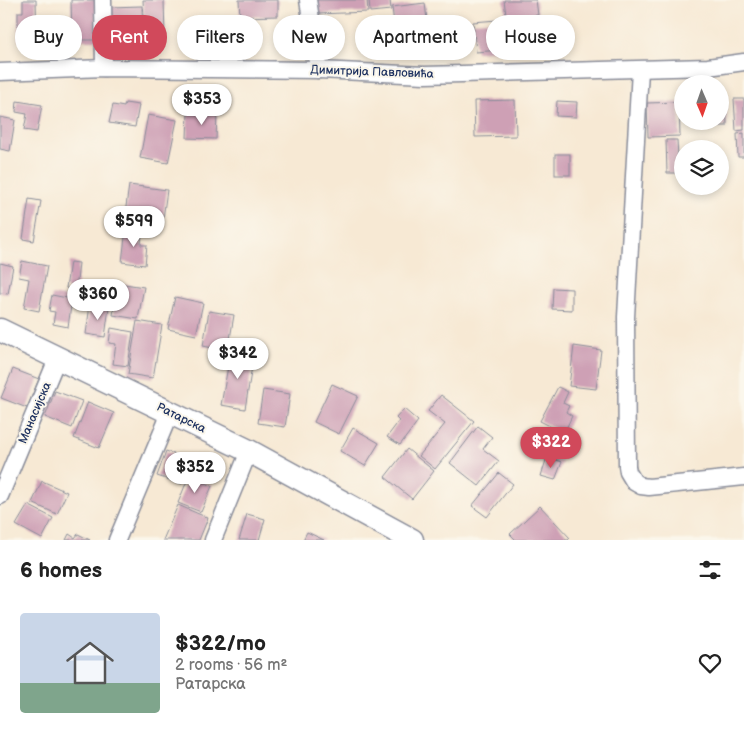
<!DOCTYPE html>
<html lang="en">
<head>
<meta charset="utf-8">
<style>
  :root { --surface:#fff; --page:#f6f6f6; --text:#222; --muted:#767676; --accent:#d1495b }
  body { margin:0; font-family:"Balsamiq Sans",sans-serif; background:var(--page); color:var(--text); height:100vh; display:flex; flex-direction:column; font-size:19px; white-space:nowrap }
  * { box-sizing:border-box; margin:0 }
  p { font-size:16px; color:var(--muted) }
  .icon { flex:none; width:28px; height:28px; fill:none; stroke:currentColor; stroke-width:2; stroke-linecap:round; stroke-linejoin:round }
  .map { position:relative; height:540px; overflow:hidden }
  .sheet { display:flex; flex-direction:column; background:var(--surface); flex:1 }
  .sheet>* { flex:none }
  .top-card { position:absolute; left:15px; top:15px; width:715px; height:45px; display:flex; gap:10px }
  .needle { width:32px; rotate:178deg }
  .buttons { position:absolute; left:674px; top:75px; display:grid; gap:10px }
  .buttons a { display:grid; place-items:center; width:55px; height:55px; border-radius:50%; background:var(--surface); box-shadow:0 2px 8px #0003; font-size:25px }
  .price { position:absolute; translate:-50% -42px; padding:0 11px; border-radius:18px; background:#fff; color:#222; font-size:16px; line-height:32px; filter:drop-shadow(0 1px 2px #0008) }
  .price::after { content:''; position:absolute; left:50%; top:30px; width:15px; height:11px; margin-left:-8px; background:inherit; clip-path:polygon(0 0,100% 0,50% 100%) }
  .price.active { background:var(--accent); color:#fff }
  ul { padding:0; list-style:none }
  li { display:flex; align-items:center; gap:15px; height:125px; padding:0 20px }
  li span { display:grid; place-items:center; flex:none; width:140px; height:100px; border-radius:5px; color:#555 }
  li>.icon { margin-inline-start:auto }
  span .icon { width:60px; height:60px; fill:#fffc; stroke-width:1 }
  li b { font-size:21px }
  h2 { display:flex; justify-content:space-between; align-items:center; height:60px; padding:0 20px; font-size:21px }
  .tag { padding:0 18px; border-radius:22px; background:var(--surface); box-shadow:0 2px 8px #0003; font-size:18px; line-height:45px }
  .tag.active { background:var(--accent); color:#fff }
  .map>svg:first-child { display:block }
  .building { fill:#cea0b5 }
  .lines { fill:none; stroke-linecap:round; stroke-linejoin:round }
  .street-casing { stroke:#898c99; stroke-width:19 }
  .secondary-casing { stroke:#898c99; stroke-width:25 }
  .street { stroke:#fff; stroke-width:16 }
  .secondary { stroke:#fff; stroke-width:22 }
  .labels { text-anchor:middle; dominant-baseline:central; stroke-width:4; stroke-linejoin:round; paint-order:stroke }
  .street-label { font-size:12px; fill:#1b2f5e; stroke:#fbf7ec }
</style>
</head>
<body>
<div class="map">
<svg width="744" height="540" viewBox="0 0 744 540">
  <rect width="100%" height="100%" fill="#fbf7ec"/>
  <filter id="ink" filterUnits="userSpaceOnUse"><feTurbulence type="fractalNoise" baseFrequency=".02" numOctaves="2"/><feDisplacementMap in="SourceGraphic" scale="10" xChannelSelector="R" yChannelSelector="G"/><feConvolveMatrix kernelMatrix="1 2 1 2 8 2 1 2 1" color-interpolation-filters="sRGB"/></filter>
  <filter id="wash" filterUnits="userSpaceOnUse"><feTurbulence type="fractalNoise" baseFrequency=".0096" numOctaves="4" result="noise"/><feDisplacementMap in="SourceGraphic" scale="20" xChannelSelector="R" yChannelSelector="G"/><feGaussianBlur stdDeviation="1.12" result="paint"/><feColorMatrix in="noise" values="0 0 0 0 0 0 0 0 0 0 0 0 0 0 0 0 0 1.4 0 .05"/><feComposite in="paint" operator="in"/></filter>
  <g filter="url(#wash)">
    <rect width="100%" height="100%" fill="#f7e9d4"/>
    <g id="blocks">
      <!-- building -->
      <g class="building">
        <polygon points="23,0 36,0 37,41 18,41 18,12 23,12"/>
        <polygon points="71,0 96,0 96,40 72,40"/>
        <polygon points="143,0 164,0 165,37 145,38"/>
        <polygon points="239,0 278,0 278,16 240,17"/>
        <polygon points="317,0 367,0 368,12 318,14"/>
        <polygon points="369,0 390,0 391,10 370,12"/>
        <polygon points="504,0 536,0 538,15 530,16 532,35 509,38"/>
        <polygon points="425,3 430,46 397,50 392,7"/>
        <polygon points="142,6 143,40 111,40 110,7"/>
        <polygon points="497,20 500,50 476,52 473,22"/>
        <polygon points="720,96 726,96 727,126 688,126 688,121 720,121"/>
        <polygon points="734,99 744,99 744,130 736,131"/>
        <polygon points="515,100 516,136 475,137 474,101"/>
        <polygon points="17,101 42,105 37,132 24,130 27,114 16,112"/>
        <polygon points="557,101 577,102 576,117 556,116"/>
        <polygon points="679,102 680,136 648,137 647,103"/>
        <polygon points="125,103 139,105 135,127 109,123 113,105 124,107"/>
        <polygon points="188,112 217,114 216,139 187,138"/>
        <polygon points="148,115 177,120 168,163 140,158"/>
        <polygon points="0,117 15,120 10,151 0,149"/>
        <polygon points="744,133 744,157 738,157 737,134"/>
        <polygon points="666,140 677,140 679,173 667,173"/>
        <rect x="555" y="154" width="15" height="21"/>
        <polygon points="129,185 167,190 162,226 124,221"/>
        <polygon points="29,199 41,201 34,241 23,239"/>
        <polygon points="126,229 142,231 141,245 147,245 145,265 122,262"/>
        <polygon points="22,261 47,266 39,311 24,308 29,279 19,277"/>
        <polygon points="70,262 79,263 76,290 66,288"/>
        <polygon points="0,263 13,266 8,294 0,293"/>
        <polygon points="118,283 144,287 138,319 113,315"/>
        <polygon points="553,288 572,289 572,310 552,309"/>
        <polygon points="52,295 72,299 68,327 53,324 55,312 49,311"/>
        <polygon points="175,297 203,303 196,335 168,329"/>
        <polygon points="90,305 109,307 105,337 86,334"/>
        <polygon points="209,311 234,315 228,351 203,346"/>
        <polygon points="137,321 162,325 153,378 128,374"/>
        <polygon points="111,328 133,332 128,366 113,364 116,344 109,343"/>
        <polygon points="574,346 601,350 596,389 569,386"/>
        <polygon points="231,350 254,354 245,409 221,405"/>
        <polygon points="13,369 39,379 27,408 1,398"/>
        <polygon points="332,384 358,396 339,434 314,422"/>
        <polygon points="558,387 568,392 563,403 569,406 566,412 572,416 564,433 540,421"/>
        <polygon points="263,390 290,394 285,427 258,423"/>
        <polygon points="55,391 82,401 72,428 45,417"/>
        <polygon points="441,395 474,421 435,469 419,456 445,424 428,411"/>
        <polygon points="88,402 114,413 99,448 74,438"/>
        <polygon points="404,409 418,421 400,445 387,437 399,421 396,418"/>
        <polygon points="478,426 492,437 483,449 499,461 479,486 450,463"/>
        <polygon points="353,428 379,443 365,466 340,451"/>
        <polygon points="407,449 434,471 412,499 385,477"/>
        <polygon points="166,451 190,460 182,484 157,476"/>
        <polygon points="547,457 562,462 555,480 541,476"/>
        <polygon points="499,473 513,484 487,517 472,506"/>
        <polygon points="189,476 212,486 201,512 178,503"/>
        <polygon points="42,481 67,492 57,514 32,503"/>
        <polygon points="28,505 53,518 42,539 16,525"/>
        <polygon points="178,505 208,518 199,540 163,540"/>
        <polygon points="540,506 570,538 568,540 516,540 510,534"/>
        <polygon points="247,514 265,519 259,540 239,540"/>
        <polygon points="307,532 324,540 303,540"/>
        <polygon points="69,534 75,538 78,534 90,540 66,540"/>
      </g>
    </g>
  </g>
  <g filter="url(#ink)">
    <use href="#blocks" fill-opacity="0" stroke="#898c99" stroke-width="1"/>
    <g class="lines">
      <!-- street casing -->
      <g class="street-casing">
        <g id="street">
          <polyline points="103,0 104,68"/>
          <polyline points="308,0 319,70"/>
          <polyline points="640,70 626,317 627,466 628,472 634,482 641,486 649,487 744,477"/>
          <polyline points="0,72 104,68 319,70 425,75 708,67 744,62"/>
          <polyline points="0,496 57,359"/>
          <polyline points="117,540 170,413"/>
          <polyline points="213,540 249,451"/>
        </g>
      </g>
      <!-- secondary casing -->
      <g class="secondary-casing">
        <polyline id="secondary" points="0,330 249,451 412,540"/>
      </g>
      <!-- street -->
      <use href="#street" class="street"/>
      <!-- secondary -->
      <use href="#secondary" class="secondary"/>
    </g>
  </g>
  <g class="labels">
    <!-- street labels -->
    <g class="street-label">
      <text transform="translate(372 72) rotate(2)">Димитрија Павловића</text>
      <text transform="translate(35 413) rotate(-67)">Манасијска</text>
      <text transform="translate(181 418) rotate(26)">Ратарска</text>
    </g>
  </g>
</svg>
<div class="buttons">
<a><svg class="needle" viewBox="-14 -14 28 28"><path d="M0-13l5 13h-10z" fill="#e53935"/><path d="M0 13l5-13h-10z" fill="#767676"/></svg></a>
<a><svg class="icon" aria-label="layers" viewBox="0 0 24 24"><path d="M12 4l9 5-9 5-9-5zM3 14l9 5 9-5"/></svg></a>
</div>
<b class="price" style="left:202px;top:126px">$353</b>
<b class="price" style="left:134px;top:248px">$599</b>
<b class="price" style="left:98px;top:321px">$360</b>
<b class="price" style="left:238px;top:380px">$342</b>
<b class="price active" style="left:551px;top:469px">$322</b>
<b class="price" style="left:195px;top:494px">$352</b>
<div class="top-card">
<a class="tag">Buy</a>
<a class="tag active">Rent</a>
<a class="tag">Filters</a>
<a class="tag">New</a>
<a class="tag">Apartment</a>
<a class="tag">House</a>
</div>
</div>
<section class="sheet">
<h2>6 homes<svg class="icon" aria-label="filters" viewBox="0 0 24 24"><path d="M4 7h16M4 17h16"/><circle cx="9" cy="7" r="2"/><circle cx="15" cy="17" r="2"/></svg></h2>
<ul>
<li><span style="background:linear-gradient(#c9d6e8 70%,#7fa58c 0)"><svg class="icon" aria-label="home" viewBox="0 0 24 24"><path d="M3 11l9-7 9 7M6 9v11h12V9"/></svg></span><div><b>$322/mo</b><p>2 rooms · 56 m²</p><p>Ратарска</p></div><svg class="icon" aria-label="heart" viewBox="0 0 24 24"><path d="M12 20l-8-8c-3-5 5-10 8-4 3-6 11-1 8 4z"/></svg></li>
</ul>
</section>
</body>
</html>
